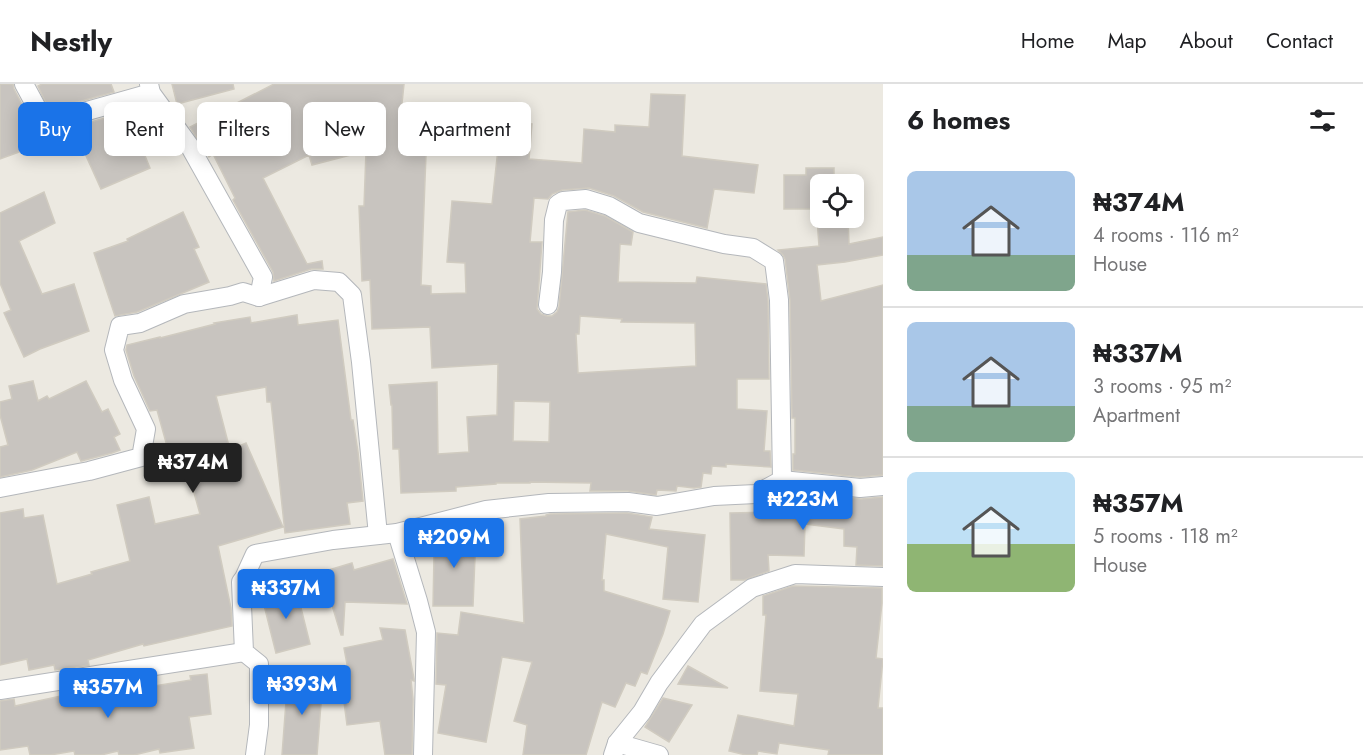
<!DOCTYPE html>
<html lang="en">
<head>
<meta charset="utf-8">
<style>
  :root { --surface:#fff; --page:#f2f2f2; --text:#202124; --muted:#757577; --line:#e0e0e0; --accent:#1a73e8 }
  body { margin:0; font-family:Jost,sans-serif; background:var(--page); color:var(--text); height:100vh; display:flex; flex-direction:column; font-size:22px; white-space:nowrap }
  * { box-sizing:border-box; margin:0 }
  p { font-size:20px; color:var(--muted) }
  .icon { flex:none; width:33px; height:33px; fill:none; stroke:currentColor; stroke-width:2; stroke-linecap:round; stroke-linejoin:round }
  .map { position:relative; flex:1; overflow:hidden }
  .sheet { display:flex; flex-direction:column; background:var(--surface); width:480px }
  .sheet>* { flex:none }
  .top-card { position:absolute; left:18px; top:18px; width:570px; height:54px; display:flex; gap:12px }
  .fabs { position:absolute; left:810px; top:90px; display:grid; gap:12px }
  .fabs a { display:grid; place-items:center; width:54px; height:54px; border-radius:9px; background:var(--surface); box-shadow:0 3px 15px #0003; font-size:30px }
  .price { position:absolute; translate:-50% -51px; padding:0 14px; border-radius:6px; background:var(--accent); color:#fff; font-size:20px; line-height:39px; filter:drop-shadow(0 2px 3px #0008) }
  .price::after { content:''; position:absolute; left:50%; top:36px; width:18px; height:14px; margin-left:-9px; background:inherit; clip-path:polygon(0 0,100% 0,50% 100%) }
  .price.active { background:#222; color:#fff }
  ul { padding:0; list-style:none }
  li { display:flex; align-items:center; gap:18px; height:150px; padding:0 24px }
  li+li { border-top:2px solid var(--line) }
  li span { display:grid; place-items:center; flex:none; width:168px; height:120px; border-radius:9px; color:#555 }
  li>.icon { margin-inline-start:auto }
  span .icon { width:72px; height:72px; fill:#fffc; stroke-width:1 }
  li b { font-size:26px }
  h2 { display:flex; justify-content:space-between; align-items:center; height:72px; padding:0 24px; font-size:26px }
  .tag { padding:0 21px; border-radius:9px; background:var(--surface); box-shadow:0 3px 15px #0003; font-size:21px; line-height:54px }
  .tag.active { background:var(--accent); color:#fff }
  header { display:flex; align-items:center; gap:36px; box-sizing:border-box; height:84px; padding:0 30px; background:var(--surface); border-bottom:2px solid var(--line) }
  header strong { font-size:28px }
  nav { display:flex; gap:33px; margin-inline-start:auto; font-size:21px }
  main { display:flex; flex:1; min-height:0 }
  .map>svg:first-child { display:block }
  .building { fill:#c8c4bf; stroke:#d0cbc0; stroke-width:1.5; fill-rule:evenodd }
  .lines { fill:none; stroke-linecap:round; stroke-linejoin:round }
  .street-casing { stroke:#b4b7bb; stroke-width:20 }
  .street { stroke:#fff; stroke-width:18 }
</style>
</head>
<body>
<header>
<strong>Nestly</strong>
<nav><a>Home</a><a>Map</a><a>About</a><a>Contact</a></nav>
</header>
<main>
<div class="map">
<svg width="883" height="671" viewBox="0 0 883 671">
  <rect width="100%" height="100%" fill="#ece9e1"/>
  <!-- building -->
  <g class="building">
    <polygon points="0,0 13,0 14,5 27,30 29,37 28,38 33,52 26,54 30,64 0,75"/>
    <polygon points="42,0 111,0 114,8 49,26 38,2"/>
    <polygon points="172,0 233,0 234,5 177,20"/>
    <path d="M274,0H404L401,29L449,30L447,71L426,70L421,201L431,202V210L466,209L465,179L447,178L452,117L492,120L501,37L532,40L529,75L582,79L584,45L615,48V41L649,43L651,10L685,11L682,72L758,81L754,109L714,105L707,144L643,128L614,112L589,104L562,106L552,110L548,115L534,114L530,158H542L537,225L541,230L547,232H552L557,228L559,223L568,128L585,126L605,132L633,148L631,161L620,160L618,198L696,199L697,193L766,200L768,217L769,295H737V325L767,327L764,367H770L771,383L726,380V383L712,382L711,390L703,389L701,403L694,404L677,402L676,407L657,406L656,411L628,407H590L591,399L530,398V399H496V400L456,403V407L401,409L399,365H393L392,321H391L389,301L437,298L438,370L469,368L467,333L497,331L498,280L432,284L430,243L372,245L370,196L362,197L359,122H364L366,67L312,81L309,71L263,94L307,180L322,177L323,185H311L274,197L273,188L233,116L235,114L213,70L209,73L190,43ZM580,232L622,235L621,238L695,239L696,282L578,289L576,250H579ZM514,317L550,318L549,358L513,357Z"/>
    <polygon points="123,29 134,54 137,52 150,84 101,105 73,43"/>
    <polygon points="806,84 834,84 834,100 820,100 820,125 784,125 784,91 806,91"/>
    <polygon points="44,108 55,139 19,157 42,210 74,200 89,247 40,265 24,273 4,229 11,226 0,199 0,129"/>
    <polygon points="183,128 199,163 194,165 209,198 137,228 115,232 94,169 128,157 127,155"/>
    <polygon points="817,134 848,134 849,160 883,153 883,171 845,178 817,181 821,217 883,201 883,391 860,393 793,386 793,370 795,370 795,334 792,334 790,216 785,175 783,171 778,166 819,162"/>
    <polygon points="297,231 298,241 338,236 351,336 353,336 358,368 363,417 347,419 350,440 285,449 271,318 267,318 266,303 216,312 230,366 246,359 283,443 218,462 231,524 232,542 144,562 143,560 88,576 89,581 55,586 54,581 29,586 27,575 0,581 0,429 23,425 24,434 43,431 57,500 92,490 91,488 130,477 117,421 149,413 155,440 200,430 185,377 172,380 157,326 150,327 134,292 126,266 127,261 160,253 160,254 215,240 214,239 250,233 251,239"/>
    <polygon points="33,297 38,317 47,312 49,315 86,297 102,328 108,325 120,350 114,353 120,366 112,369 81,377 77,368 32,386 0,393 0,363 8,361 0,331 0,318 12,315 9,302"/>
    <polygon points="784,408 806,410 806,416 846,421 846,414 861,415 883,413 883,482 856,481 857,463 844,462 844,445 805,440 804,472 768,471 769,487 744,496 731,496 730,429 772,428 772,414"/>
    <polygon points="627,429 652,433 649,445 705,451 698,518 663,515 668,463 606,450 602,496 604,496 604,507 670,527 663,550 647,590 641,588 635,602 626,599 615,623 602,618 586,671 523,671 527,641 514,637 532,578 502,573 486,658 438,649 446,601 436,600 437,549 458,551 461,528 524,539 520,435 546,432 546,431 550,430"/>
    <polygon points="476,448 473,522 433,522 434,472 433,472 431,452"/>
    <polygon points="393,475 407,520 345,518 343,551 341,551 322,488 352,479 354,486"/>
    <polygon points="793,502 882,504 882,519 876,574 883,575 878,624 883,624 883,671 828,671 829,666 779,659 777,670 758,667 757,671 746,671 729,667 738,631 794,642 798,610 760,607 766,531 763,531 763,512"/>
    <polygon points="296,504 310,560 276,569 262,513"/>
    <polygon points="380,544 405,546 414,595 414,597 411,596 413,615 412,671 385,671 380,637 347,641 341,595 350,596 344,564 383,556"/>
    <polygon points="688,582 728,604 678,600"/>
    <polygon points="207,590 211,630 189,633 194,664 160,669 159,665 134,671 119,671 118,667 101,671 75,671 74,667 50,671 30,671 28,662 0,666 0,617 14,615 15,622 61,612 60,608 140,596 142,604 191,596 190,592"/>
    <polygon points="288,591 323,594 317,671 282,671"/>
    <polygon points="663,614 692,621 669,658 645,643"/>
  </g>
  <g class="lines">
    <!-- street casing -->
    <g class="street-casing">
      <g id="street">
        <polyline points="24,0 38,26 41,40 151,9"/>
        <polyline points="149,0 151,9 189,61 263,193 259,213"/>
        <polyline points="548,221 552,188 554,136 558,120 563,117 586,115 609,122 639,139 724,160 753,164 774,177 779,216 782,396"/>
        <polyline points="0,404 89,387 145,372 142,368 146,345 123,296 114,266 120,242 140,239 184,220 230,212 243,208 259,213 314,196 339,198 352,211 361,278 378,451"/>
        <polyline points="397,449 418,517 426,548 423,671"/>
        <polyline points="0,606 244,568"/>
        <polyline points="617,659 659,671"/>
        <polyline points="255,671 259,641 259,580 244,568 241,498 244,494 255,470 333,456 397,449 486,426 549,419 628,418 657,422 714,412 756,410 782,396 860,404 883,402"/>
        <polyline points="613,671 617,659 642,628 659,599 703,540 752,504 795,490 883,493"/>
      </g>
    </g>
    <!-- street -->
    <use href="#street" class="street"/>
  </g>
</svg>
<div class="fabs">
<a><svg class="icon" aria-label="locate" viewBox="0 0 24 24"><circle cx="12" cy="12" r="6"/><path d="M12 2v4M12 18v4M2 12h4M18 12h4"/></svg></a>
</div>
<b class="price active" style="left:193px;top:410px">₦374M</b>
<b class="price" style="left:803px;top:447px">₦223M</b>
<b class="price" style="left:454px;top:485px">₦209M</b>
<b class="price" style="left:286px;top:536px">₦337M</b>
<b class="price" style="left:302px;top:632px">₦393M</b>
<b class="price" style="left:108px;top:635px">₦357M</b>
<div class="top-card">
<a class="tag active">Buy</a>
<a class="tag">Rent</a>
<a class="tag">Filters</a>
<a class="tag">New</a>
<a class="tag">Apartment</a>
</div>
</div>
<section class="sheet">
<h2>6 homes<svg class="icon" aria-label="filters" viewBox="0 0 24 24"><path d="M4 7h16M4 17h16"/><circle cx="9" cy="7" r="2"/><circle cx="15" cy="17" r="2"/></svg></h2>
<ul>
<li><span style="background:linear-gradient(#a9c7e8 70%,#7fa58c 0)"><svg class="icon" aria-label="home" viewBox="0 0 24 24"><path d="M3 11l9-7 9 7M6 9v11h12V9"/></svg></span><div><b>₦374M</b><p>4 rooms · 116 m²</p><p>House</p></div></li>
<li><span style="background:linear-gradient(#a9c7e8 70%,#7fa58c 0)"><svg class="icon" aria-label="home" viewBox="0 0 24 24"><path d="M3 11l9-7 9 7M6 9v11h12V9"/></svg></span><div><b>₦337M</b><p>3 rooms · 95 m²</p><p>Apartment</p></div></li>
<li><span style="background:linear-gradient(#bfe0f5 60%,#8fb573 0)"><svg class="icon" aria-label="home" viewBox="0 0 24 24"><path d="M3 11l9-7 9 7M6 9v11h12V9"/></svg></span><div><b>₦357M</b><p>5 rooms · 118 m²</p><p>House</p></div></li>
</ul>
</section>
</main>
</body>
</html>
